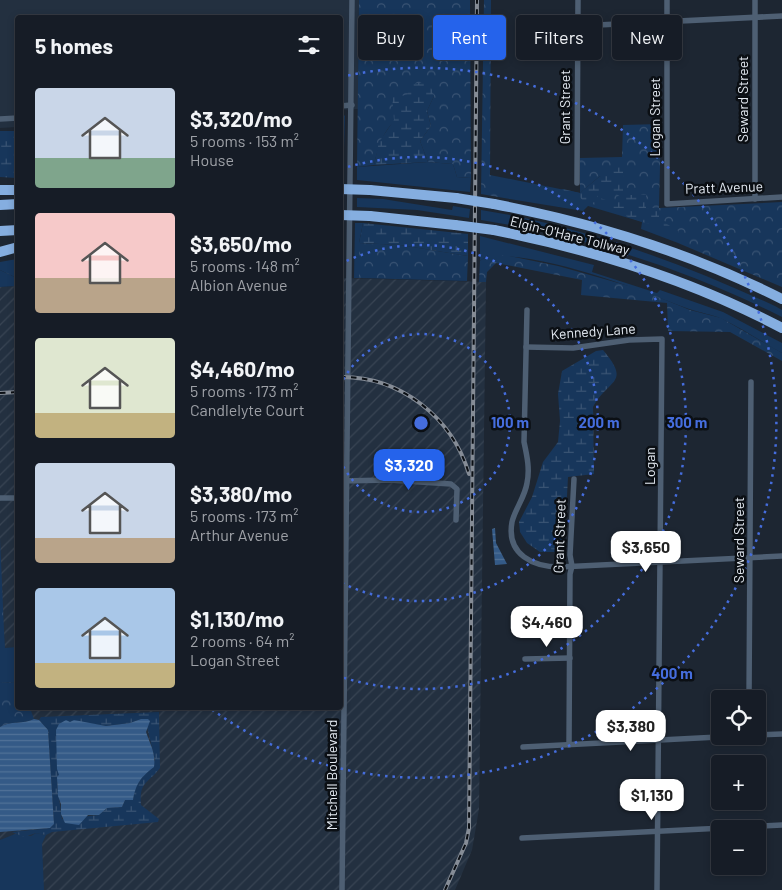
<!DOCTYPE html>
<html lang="en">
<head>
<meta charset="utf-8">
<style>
  :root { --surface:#161c26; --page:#1f252e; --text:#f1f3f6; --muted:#9ea1a7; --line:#353a43; --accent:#2563eb }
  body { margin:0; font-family:Barlow,sans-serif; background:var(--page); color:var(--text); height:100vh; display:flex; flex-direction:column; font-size:19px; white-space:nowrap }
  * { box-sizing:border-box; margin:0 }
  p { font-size:16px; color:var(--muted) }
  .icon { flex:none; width:28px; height:28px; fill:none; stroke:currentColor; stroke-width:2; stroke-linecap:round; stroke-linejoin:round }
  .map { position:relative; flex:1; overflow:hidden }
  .panel { position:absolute; left:15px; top:15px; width:328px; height:695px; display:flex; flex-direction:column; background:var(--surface); border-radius:5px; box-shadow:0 2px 8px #0003,0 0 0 1px var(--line) }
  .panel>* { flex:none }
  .banner { position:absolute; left:358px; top:15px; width:349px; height:45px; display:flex; gap:10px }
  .tools { position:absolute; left:711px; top:690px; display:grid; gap:10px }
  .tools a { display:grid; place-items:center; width:55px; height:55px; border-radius:5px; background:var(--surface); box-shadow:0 2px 8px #0003,0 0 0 1px var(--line); font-size:25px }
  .price { position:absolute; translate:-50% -42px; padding:0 11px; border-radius:10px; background:#fff; color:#222; font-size:16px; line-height:32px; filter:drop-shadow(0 1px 2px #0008) }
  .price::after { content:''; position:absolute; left:50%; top:30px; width:15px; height:11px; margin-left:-8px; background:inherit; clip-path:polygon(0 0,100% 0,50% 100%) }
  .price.selected { background:var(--accent); color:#fff }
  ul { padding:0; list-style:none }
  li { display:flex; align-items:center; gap:15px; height:125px; padding:0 20px }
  li span { display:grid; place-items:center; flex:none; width:140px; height:100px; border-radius:5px; color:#555 }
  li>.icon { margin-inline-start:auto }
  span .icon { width:60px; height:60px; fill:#fffc; stroke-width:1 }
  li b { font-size:21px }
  h2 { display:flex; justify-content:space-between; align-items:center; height:60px; padding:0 20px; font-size:21px }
  .pill { padding:0 18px; border-radius:5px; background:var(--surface); box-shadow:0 2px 8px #0003,0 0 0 1px var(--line); font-size:18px; line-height:45px }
  .pill.selected { background:var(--accent); color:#fff }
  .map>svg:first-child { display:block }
  .built { fill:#233040 }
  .industrial { fill:url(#industrial-furrows) }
  .grass { fill:#17365b }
  .forest { fill:url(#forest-crowns) }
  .wetland { fill:url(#wetland-marsh); fill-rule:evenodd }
  .water { fill:url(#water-rules) }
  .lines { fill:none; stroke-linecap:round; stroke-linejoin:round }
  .minor { stroke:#4e5f73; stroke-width:5.5 }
  .motorway { stroke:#85aee0; stroke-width:10 }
  .rail-casing { stroke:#858c96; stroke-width:4 }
  .rail { stroke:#0b0f14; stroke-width:2; stroke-dasharray:5.5; stroke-linecap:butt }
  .motorway-bridge { stroke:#85aee0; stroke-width:10 }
  .ring { fill:none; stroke:#456ddd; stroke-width:2.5; stroke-dasharray:2.5 5 }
  .labels { text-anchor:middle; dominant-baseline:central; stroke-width:5; stroke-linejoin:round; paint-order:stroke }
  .street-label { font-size:14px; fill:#e4eaf2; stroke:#0b0f14 }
  .centre { fill:#456ddd; stroke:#0b0f14; stroke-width:2.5 }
  .ring-label { font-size:15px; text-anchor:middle; font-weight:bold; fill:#456ddd; stroke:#0b0f14; stroke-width:5; stroke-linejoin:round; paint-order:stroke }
</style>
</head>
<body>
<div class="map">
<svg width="782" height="890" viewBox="0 0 782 890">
  <defs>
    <pattern id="industrial-furrows" width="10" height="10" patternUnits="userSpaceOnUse" patternTransform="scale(1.25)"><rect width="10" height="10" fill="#233040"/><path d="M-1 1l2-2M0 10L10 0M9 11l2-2" fill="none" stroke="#384453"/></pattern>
    <pattern id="forest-crowns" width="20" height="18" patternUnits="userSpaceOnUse" patternTransform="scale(1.25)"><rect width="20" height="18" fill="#17365b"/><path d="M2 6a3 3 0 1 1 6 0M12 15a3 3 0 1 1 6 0" fill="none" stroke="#395373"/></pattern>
    <pattern id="wetland-marsh" width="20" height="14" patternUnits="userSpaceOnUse" patternTransform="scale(1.25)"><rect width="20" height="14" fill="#17365b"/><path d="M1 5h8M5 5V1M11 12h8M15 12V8" fill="none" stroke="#395373"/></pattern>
    <pattern id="water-rules" width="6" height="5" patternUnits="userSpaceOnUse" patternTransform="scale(1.25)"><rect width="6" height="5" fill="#345a87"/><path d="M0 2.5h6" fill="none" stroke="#517298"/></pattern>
  </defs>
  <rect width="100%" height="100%" fill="#1d2632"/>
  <!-- built -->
  <polygon class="built" points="0,0 359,0 358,109 340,110 340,18 18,18 17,127 0,128"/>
  <!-- industrial -->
  <polygon class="industrial" points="340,278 486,282 479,809 472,850 455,890 0,890 0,287 18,286 18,708 340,708"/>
  <!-- grass -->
  <g class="grass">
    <polygon points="340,111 345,116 343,181 340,181"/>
    <polygon points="428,162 453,164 457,177 471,178 470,192 357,180 357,167"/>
    <polygon points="490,175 580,193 600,176 646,195 678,231 678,243 641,229 642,222 588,206 583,211 498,197"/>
    <polygon points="357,198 383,199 452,210 453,206 470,209 469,218 417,210 357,207"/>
    <path d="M481,210C583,226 681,263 775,306L782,310V317C686,269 586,237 481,220Z"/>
    <polygon points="340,223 343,223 343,270 340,277"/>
    <polygon points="355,223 363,223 359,243 359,278 354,278"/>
    <path d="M480,236L594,265L592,272L657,293L660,290L723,312L782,343V353C762,342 743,329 722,319C712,314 700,313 689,309C625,285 558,257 488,255L480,261Z"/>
    <polygon points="0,270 17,278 17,286 0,287"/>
    <polygon points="0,631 4,631 5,648 17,647 17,682 0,683"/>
    <polygon points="36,833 46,835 42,844 44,890 0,890 0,840 15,834 31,836"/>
  </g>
  <!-- forest -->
  <g class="forest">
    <path d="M359,0H470L471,178L457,177L453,164L428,162L420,141L431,126L427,111L434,96C397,118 384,120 374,165L357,167Z"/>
    <polygon points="484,0 491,0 490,175 498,180 498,197 481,194"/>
    <polygon points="661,124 659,208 782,202 782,287 678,243 678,231 646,208 623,196 600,176 580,193 580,158 622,157 623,125"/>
    <polygon points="611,191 620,196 615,203 597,197 596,193"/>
    <polygon points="359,243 400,245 468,256 467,281 359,278"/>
    <polygon points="488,255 504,255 558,266 636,288 690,310 721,318 782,353 782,361 730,332 668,331 667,303 581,295 582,280 496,263 487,272 486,282 479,282 480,261"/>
    <polygon points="17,259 17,278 0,270 0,262"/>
    <polygon points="0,537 4,631 0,631"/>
    <path d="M17,682L18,708H30L34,719C23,725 10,720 0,727V683Z"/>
  </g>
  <!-- wetland -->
  <g class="wetland">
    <polygon points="429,81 434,96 427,111 431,126 420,141 428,162 374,165 379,142 394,120 392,94 406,96 413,84"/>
    <polygon points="0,131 17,131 17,178 0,177"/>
    <path d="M623,167V195H646V208H659V219L678,231C644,226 615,210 583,201L580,197L558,195V192L563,189L580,193L611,168ZM611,191L620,196L615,203L597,197V193Z"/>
    <polygon points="363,223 468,234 468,256 400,245 359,243"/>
    <path d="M603,350C632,384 608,379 593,407L594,474L568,477L564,552H540L527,543L520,532L519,522L532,497L543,462L558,442L560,421L558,394L562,371L596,351Z"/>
    <path d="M159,712L160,768C148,784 139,781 141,805L159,819L158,822L52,832L46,835L36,833L24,837L12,832L50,828L54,824L48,730L39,720L41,717ZM141,719L147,727L155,760L135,787L133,799L125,800L122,807L107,808L99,815L62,819L57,784L74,721L106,726L130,723Z"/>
  </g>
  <!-- water -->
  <g class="water">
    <polygon points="495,528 496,543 507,564 495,565 492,529"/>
    <path d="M34,719L39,720L48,730L54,824L50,828L0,832V727C10,720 23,725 34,719Z"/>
    <path d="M141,719H148L150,721L146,732C150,744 156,753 154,767C141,777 136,783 133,800H125L122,807L107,808L99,815H88L79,825L65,823L61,814V804L58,796L57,777L59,775L57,769L56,730L59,724L66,720L70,722L74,720L106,726L130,723Z"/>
  </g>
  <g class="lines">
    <!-- minor -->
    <g class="minor">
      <polyline points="667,0 667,204 782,197"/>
      <polyline points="577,26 782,16"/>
      <polyline points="340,106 352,105"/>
      <polyline points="0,119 18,118"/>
      <polyline points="577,183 578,0"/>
      <polyline points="755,199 755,0"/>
      <path d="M527,310L524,442C527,456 530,469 527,483C525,497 515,509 512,522C506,555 534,567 560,567L782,556"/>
      <polyline points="526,347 573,348 629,340 662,339 657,890"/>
      <polyline points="340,481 389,480 451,484 457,489 456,520"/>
      <polyline points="0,498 18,498"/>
      <polyline points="525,659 570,658"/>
      <polyline points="749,699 751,382"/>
      <polyline points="758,735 782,734"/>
      <polyline points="569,745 570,574 572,566 570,555 574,479"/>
      <polyline points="523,747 738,736"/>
      <polyline points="522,838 782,825"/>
      <polyline points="342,890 352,0"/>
    </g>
    <!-- motorway -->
    <g class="motorway">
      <polyline points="0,190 18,190"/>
      <polyline points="370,190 456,198"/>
      <path d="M494,204C594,223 691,253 782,299"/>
      <polyline points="0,205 18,204"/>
      <polyline points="370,216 455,225"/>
      <path d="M494,230C594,250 691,280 782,328"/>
      <polyline points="0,231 18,230"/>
      <polyline points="0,252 18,247"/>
    </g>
    <!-- rail casing -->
    <g class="rail-casing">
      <g id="rail">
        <path d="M340,377C400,376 452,417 469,474"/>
        <polyline points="0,393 18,392"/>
        <polyline points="445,890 466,843 469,828 477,0"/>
      </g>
    </g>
    <!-- rail -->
    <use href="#rail" class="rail"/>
    <!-- motorway-bridge -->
    <g class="motorway-bridge">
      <polyline points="340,189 370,190"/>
      <polyline points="456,198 494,204"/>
      <polyline points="340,215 370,216"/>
      <polyline points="455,225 494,230"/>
    </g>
  </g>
  <!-- distance rings -->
  <g class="ring">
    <path d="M340 386A89 89 0 1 1 340 460"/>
    <path d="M340 264A178 178 0 1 1 340 582"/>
    <path d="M341 169A266 266 0 1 1 341 677"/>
    <path d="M341 77A355 355 0 1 1 210 708"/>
  </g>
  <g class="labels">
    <!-- street labels -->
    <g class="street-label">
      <text transform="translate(742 99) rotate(-90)">Seward Street</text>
      <text transform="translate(564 107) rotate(-90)">Grant Street</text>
      <text transform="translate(654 117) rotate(-90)">Logan Street</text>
      <text transform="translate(724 187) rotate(-2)">Pratt Avenue</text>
      <text transform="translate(570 235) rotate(14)">Elgin-O'Hare Tollway</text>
      <text transform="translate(593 331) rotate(-4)">Kennedy Lane</text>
      <text transform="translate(649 466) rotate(-90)">Logan</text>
      <text transform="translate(559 536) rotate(-88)">Grant Street</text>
      <text transform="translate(738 540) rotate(-90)">Seward Street</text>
      <text transform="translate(331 775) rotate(-90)">Mitchell Boulevard</text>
    </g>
  </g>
  <circle cx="421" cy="423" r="8" class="centre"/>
  <g class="ring-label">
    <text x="510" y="428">100 m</text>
    <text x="599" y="428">200 m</text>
    <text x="687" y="428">300 m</text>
    <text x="672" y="679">400 m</text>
  </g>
</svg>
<div class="tools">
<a><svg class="icon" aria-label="locate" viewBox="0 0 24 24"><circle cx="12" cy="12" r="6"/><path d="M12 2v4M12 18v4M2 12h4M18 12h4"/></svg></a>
<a>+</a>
<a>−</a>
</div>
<b class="price selected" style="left:409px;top:491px">$3,320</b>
<b class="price" style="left:646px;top:573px">$3,650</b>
<b class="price" style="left:547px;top:648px">$4,460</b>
<b class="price" style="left:631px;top:752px">$3,380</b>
<b class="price" style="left:652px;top:821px">$1,130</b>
<div class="banner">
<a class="pill">Buy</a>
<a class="pill selected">Rent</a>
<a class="pill">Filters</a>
<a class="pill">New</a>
</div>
<section class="panel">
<h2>5 homes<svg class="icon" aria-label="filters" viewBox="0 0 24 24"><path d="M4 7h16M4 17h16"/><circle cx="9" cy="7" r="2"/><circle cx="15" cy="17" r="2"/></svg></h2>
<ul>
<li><span style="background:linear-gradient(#c9d6e8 70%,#7fa58c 0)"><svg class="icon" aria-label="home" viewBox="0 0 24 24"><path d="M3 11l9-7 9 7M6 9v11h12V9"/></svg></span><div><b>$3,320/mo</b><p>5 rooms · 153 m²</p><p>House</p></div></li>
<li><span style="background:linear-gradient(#f6c9c9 65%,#b9a48a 0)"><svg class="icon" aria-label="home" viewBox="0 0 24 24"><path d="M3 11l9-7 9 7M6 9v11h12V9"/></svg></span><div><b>$3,650/mo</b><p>5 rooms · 148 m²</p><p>Albion Avenue</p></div></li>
<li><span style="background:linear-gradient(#dfe7d0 75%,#c2b280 0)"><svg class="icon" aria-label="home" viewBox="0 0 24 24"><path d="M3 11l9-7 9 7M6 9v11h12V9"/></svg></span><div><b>$4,460/mo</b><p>5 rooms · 173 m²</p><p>Candlelyte Court</p></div></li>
<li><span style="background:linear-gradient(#c9d6e8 75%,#b9a48a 0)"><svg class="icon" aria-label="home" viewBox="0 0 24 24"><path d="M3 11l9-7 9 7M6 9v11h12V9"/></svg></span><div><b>$3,380/mo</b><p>5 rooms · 173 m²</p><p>Arthur Avenue</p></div></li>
<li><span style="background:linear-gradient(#a9c7e8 75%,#c2b280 0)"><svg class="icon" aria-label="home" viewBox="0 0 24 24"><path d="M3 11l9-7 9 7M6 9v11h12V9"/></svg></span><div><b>$1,130/mo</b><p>2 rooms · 64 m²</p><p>Logan Street</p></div></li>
</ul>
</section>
</div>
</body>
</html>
